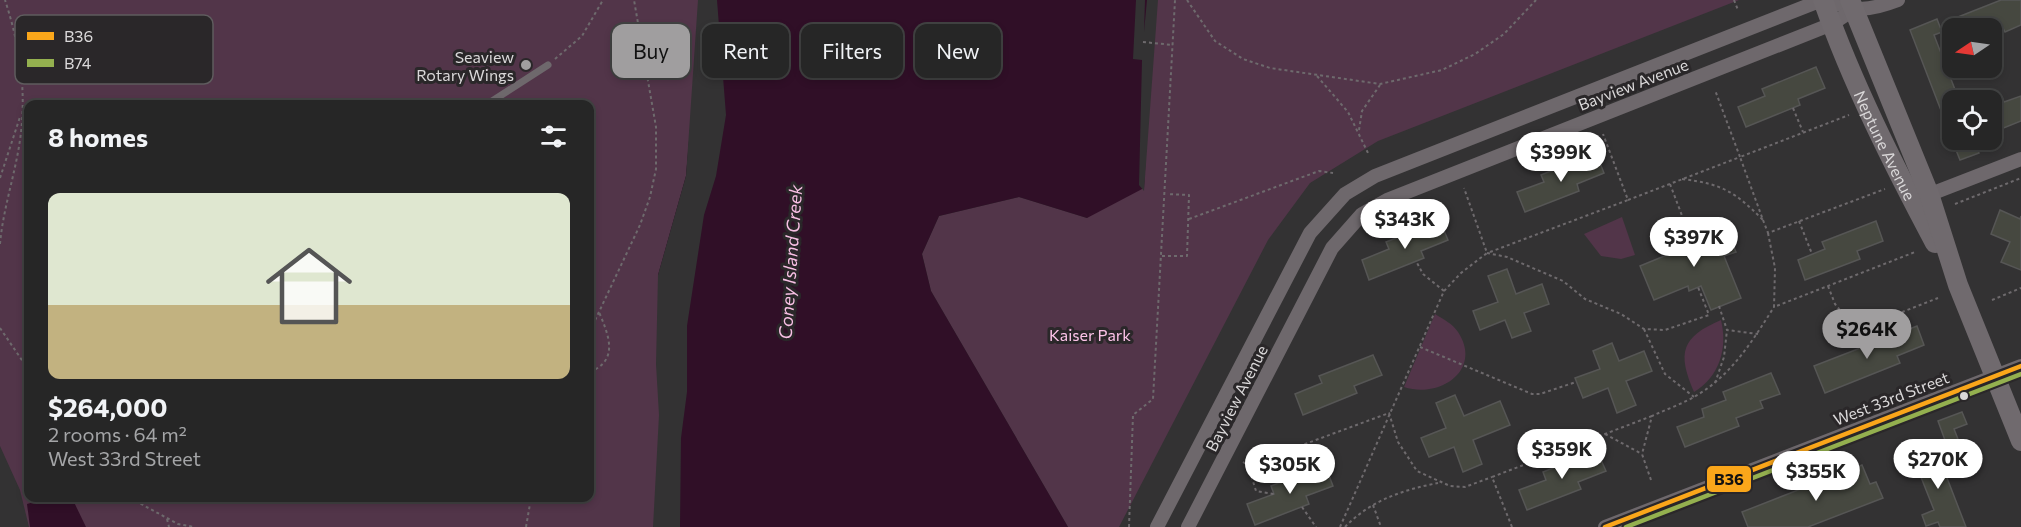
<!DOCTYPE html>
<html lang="en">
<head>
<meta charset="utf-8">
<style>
  :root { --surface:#262626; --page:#2e2e2e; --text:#f1f3f6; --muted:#a4a5a7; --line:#424343; --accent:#a09e9f }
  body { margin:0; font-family:Commissioner,sans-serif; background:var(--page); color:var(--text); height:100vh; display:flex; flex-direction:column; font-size:22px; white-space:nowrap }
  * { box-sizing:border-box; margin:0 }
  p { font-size:20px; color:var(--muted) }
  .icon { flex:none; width:33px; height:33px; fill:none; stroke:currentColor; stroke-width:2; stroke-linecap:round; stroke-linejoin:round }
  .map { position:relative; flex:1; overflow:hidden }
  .details { position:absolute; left:24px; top:100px; width:570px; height:402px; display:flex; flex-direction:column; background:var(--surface); border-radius:12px; box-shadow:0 3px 9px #0003,0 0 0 2px var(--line) }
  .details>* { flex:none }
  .guide { position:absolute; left:612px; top:24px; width:570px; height:54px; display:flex; gap:12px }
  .needle { width:39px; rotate:257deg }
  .controls { position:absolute; left:1942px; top:18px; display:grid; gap:12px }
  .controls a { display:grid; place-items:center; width:60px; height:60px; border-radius:12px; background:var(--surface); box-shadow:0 3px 9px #0003,0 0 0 2px var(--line); font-size:30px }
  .price { position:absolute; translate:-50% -51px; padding:0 14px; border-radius:21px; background:#fff; color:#222; font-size:20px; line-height:39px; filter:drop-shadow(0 2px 3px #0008) }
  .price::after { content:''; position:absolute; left:50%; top:36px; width:18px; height:14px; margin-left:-9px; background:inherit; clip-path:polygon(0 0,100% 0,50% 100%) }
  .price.active { background:var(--accent); color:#111 }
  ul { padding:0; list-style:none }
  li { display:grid; align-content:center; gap:12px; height:318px; padding:0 24px }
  li span { display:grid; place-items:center; height:186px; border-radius:12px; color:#555 }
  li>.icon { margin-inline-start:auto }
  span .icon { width:108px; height:108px; fill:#fffc; stroke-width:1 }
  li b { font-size:26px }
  h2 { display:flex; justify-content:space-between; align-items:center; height:72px; padding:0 24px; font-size:26px }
  .pill { padding:0 21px; border-radius:12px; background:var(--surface); box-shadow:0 3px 9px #0003,0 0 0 2px var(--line); font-size:21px; line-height:54px }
  .pill.active { background:var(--accent); color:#111 }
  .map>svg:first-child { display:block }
  .green { fill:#523549; fill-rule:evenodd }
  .water { fill:#300f27 }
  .pier { fill:#333233 }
  .building { fill:#464840; stroke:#565655; stroke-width:1.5 }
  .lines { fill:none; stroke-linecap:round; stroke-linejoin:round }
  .path { stroke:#6e6a6d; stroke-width:2; stroke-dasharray:3 3; stroke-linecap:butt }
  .service { stroke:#6e686c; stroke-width:7 }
  .minor { stroke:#6e686c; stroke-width:14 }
  .secondary { stroke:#706a6e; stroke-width:20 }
  .bus-1-casing { stroke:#2a2729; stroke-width:9 }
  .bus-2-casing { stroke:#2a2729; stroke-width:9 }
  .bus-1 { stroke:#faa61a; stroke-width:4.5 }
  .bus-2 { stroke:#94b04f; stroke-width:4.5 }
  .poi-dot { fill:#a09e9f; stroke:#2a2729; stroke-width:2 }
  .bus-dot { fill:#dad8d9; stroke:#2a2729; stroke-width:2 }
  .labels { text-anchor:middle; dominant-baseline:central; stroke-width:6; stroke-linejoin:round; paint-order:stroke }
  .poi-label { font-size:16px; fill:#dad8d9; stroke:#2a2729; text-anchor:end }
  .street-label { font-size:16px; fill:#dad8d9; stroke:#2a2729 }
  .park-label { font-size:16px; fill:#fcc3e8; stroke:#2a2729 }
  .water-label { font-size:18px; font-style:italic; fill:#f8bfe4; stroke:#2a2729 }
  .key { fill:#2a2729; stroke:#5f5c5e; stroke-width:1.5 }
  .key-label { font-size:16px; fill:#dad8d9 }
  .line-badge { stroke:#2a2729; stroke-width:2 }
  .pale-badge-label { font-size:16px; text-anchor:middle; font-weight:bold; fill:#111 }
</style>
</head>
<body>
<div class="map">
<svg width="2021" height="527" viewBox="0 0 2021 527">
  <rect width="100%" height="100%" fill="#333233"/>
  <!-- green -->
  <g class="green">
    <path d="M0,0H701L686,176L658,276L662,415L656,527H29L20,490L0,446ZM28,105H590V498H28Z"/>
    <polygon points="1155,0 1739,0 1378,141 1310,183 1268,240 1119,527 1068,527 931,291 922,254 939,216 1019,197 1087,218"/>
    <polygon points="1622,217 1635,255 1621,259 1601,256 1584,234"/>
    <path d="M1435,314C1443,319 1453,324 1458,332C1483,370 1440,399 1404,387Z"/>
    <path d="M1721,320C1728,349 1719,377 1694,392C1677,353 1681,337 1721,320Z"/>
  </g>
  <!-- water -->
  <g class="water">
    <polygon points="701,0 1155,0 1144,188 1087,218 1019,197 939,216 922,254 931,291 1068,527 656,527 662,415 658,275 686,176"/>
    <polygon points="48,498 72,498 86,527 30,527 27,504"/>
  </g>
  <!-- pier -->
  <g class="pier">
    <polygon points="698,0 717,0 726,115 716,176 704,215 687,326 687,392 681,438 680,527 653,527 659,415 656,364 658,275 686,176"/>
    <polygon points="1136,0 1145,0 1144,32 1147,0 1158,0 1144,191 1139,185 1142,60 1133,59"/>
  </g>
  <!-- building -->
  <g class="building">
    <polygon points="2001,0 2021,0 2021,25 2005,32 2003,28 1992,32 1992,28 1962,28 1958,17"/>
    <polygon points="1937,19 1942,32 1934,35 1959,100 1953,100 1952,139 1910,30"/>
    <polygon points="1816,67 1825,88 1798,99 1800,105 1746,127 1738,107 1765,96 1762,89"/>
    <polygon points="2021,96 2021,121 2001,129 1992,101 2002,97 2004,102"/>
    <polygon points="1952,140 1974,140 1979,153 1960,160"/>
    <polygon points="1596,153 1604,173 1577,184 1579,191 1525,212 1517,192 1544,182 1541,175"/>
    <polygon points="2000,210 2020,219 2021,216 2021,270 2001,262 2010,242 1991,234"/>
    <polygon points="1440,221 1448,240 1421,251 1424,258 1369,280 1362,260 1389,249 1386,242"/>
    <polygon points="1684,221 1694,246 1728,233 1736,252 1724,256 1741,298 1711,310 1701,286 1689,291 1688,286 1654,300 1640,266 1674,252 1665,229"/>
    <polygon points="1876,221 1883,241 1857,251 1860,259 1805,280 1798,260 1825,249 1822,242"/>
    <polygon points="1507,269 1516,294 1542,284 1549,304 1524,313 1531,331 1512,338 1505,320 1480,330 1473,311 1498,302 1488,276"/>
    <polygon points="1917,326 1924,345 1897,356 1900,363 1825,393 1814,366"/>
    <polygon points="1612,343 1619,361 1644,351 1652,371 1626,381 1636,405 1617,413 1608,388 1583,398 1575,378 1600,369 1593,351"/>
    <polygon points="1373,355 1382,375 1354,386 1357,393 1303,415 1295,394 1322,383 1319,376"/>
    <polygon points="1771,373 1780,394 1760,401 1763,408 1736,418 1739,426 1685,447 1677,427 1704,417 1702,409 1726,400 1723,392"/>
    <polygon points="1455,395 1464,416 1500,401 1510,425 1473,440 1482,464 1463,472 1454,447 1429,457 1421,438 1446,428 1436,403"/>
    <polygon points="1962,412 1967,424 1954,429 1958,439 1946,443 1938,421"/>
    <polygon points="1923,447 1924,451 1935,447 1966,527 1940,527 1938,522 1926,526 1922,515 1934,510 1911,452"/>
    <polygon points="1597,451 1606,471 1578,482 1581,489 1527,510 1519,490 1546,480 1543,472"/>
    <polygon points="1325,465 1333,486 1306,496 1309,504 1255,525 1247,504 1274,494 1271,486"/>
    <polygon points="1862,465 1870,484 1876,482 1883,498 1808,527 1748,527 1742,512"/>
  </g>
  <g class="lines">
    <!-- path -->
    <g class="path">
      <polyline points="1187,0 1215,41 1243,59 1270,68 1380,84 1442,70 1475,54 1504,34 1536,0"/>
      <polyline points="1734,0 1738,10"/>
      <polyline points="1143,42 1173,45"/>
      <polyline points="555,59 582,36 603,0"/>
      <polyline points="1317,76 1348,112 1368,153"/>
      <polyline points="1793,108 1803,132"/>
      <polyline points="1359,130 1362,111 1380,85"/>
      <polyline points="0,178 20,117"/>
      <path d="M1682,179C1723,184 1735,192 1763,220L1740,157L1849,115"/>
      <polyline points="1670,184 1692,242"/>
      <polyline points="1628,200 1740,157 1715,90"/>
      <polyline points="1955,204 2021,178"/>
      <polyline points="1189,219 1319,171 1333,173"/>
      <polyline points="1763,220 1768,233 1885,189"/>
      <polyline points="1799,221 1812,254"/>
      <polyline points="1768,233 1775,268 1774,307 1915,252"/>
      <path d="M0,244C3,209 15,175 20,140C27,92 20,46 5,0"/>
      <polyline points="1490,252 1628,200 1603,134"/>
      <polyline points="1487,253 1507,257 1563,281 1585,299 1621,314 1644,329 1665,330 1709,315 1698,287"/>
      <polyline points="1162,256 1187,256 1189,195 1167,194"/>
      <polyline points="1828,286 1835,304 1856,330 1938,298"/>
      <polyline points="1444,291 1461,273 1487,253 1464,188"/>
      <polyline points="1992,300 2021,288"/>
      <polyline points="1719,306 1727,330 1758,334"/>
      <polyline points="0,328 28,369"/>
      <polyline points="1644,329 1665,374 1694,397"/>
      <polyline points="590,331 640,225 650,197 656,169 656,127 634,0"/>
      <polyline points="1420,347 1532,394 1540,394 1576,382"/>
      <path d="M590,372C619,360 609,336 599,312"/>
      <polyline points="1715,383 1724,357 1727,330"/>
      <polyline points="1605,434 1642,454"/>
      <polyline points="1243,462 1248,465 1389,413 1398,442 1417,471 1450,486 1465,487 1492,477"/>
      <polyline points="1248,465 1256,491 1274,494"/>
      <path d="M1651,480L1642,454L1652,416C1667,409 1685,403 1699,394C1733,373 1753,340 1774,307"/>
      <polyline points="130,498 178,524 194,527"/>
      <polyline points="1373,505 1381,527"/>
      <polyline points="1302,507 1316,527"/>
      <polyline points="167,519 169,527"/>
      <polyline points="526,527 531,498"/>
      <polyline points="1129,527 1133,415 1153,399 1175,0"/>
      <polyline points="1340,527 1444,291 1423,274 1416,261"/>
      <path d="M1345,527C1370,501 1402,490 1438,483"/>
      <polyline points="1512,527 1492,477 1652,416"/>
    </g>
    <!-- service -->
    <polyline class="service" points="486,105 548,65"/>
    <!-- minor -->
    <g class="minor">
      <path d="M1825,0C1856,11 1867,12 1898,0"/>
      <polyline points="1923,197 2021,159"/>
      <polyline points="1157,527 1310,233 1345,194 1375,176 1822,0"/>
      <polyline points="1188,527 1332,248 1362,214 1387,200 1832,24 1853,10"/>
      <polyline points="1605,527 2021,366"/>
    </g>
    <!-- secondary -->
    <g class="secondary">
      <path id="s1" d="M1823,0C1852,83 1894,166 1935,243"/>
      <polyline points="1850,0 1929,194 1958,285 2021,441"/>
    </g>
    <!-- bus-1 casing -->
    <g class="bus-1-casing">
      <polyline id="bus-1" points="1605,527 2021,366"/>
    </g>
    <!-- bus-2 casing -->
    <g class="bus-2-casing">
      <polyline id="bus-2" points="1626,527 2021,374"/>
    </g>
    <!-- bus-1 -->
    <use href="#bus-1" class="bus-1"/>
    <!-- bus-2 -->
    <use href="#bus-2" class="bus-2"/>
  </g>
  <!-- markers -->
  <circle class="poi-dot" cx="526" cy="65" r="6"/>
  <circle class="bus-dot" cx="1964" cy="396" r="5"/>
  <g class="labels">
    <!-- poi labels -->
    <g class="poi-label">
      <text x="514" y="56">Seaview<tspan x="514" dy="18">Rotary Wings</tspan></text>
    </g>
    <!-- street labels -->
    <g class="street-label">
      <text transform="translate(1633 84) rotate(-21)">Bayview Avenue</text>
      <text stroke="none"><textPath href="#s1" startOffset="158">Neptune Avenue</textPath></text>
      <text transform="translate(1236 398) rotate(-63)">Bayview Avenue</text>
      <text transform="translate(1891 398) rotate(-21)">West 33rd Street</text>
    </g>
    <!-- park labels -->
    <g class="park-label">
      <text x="1090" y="334">Kaiser Park</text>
    </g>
    <!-- water labels -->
    <g class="water-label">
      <text transform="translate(790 262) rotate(-86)">Coney Island Creek</text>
    </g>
  </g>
  <!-- legend -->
  <rect x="15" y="15" width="198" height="69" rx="9" class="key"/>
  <rect x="27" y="32" width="27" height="8" fill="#faa61a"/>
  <rect x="27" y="59" width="27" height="8" fill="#94b04f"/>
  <g class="key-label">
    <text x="64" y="42">B36</text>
    <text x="64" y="69">B74</text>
  </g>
  <rect class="line-badge" x="1706" y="465" width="46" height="28" rx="6" fill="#faa61a"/>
  <g class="pale-badge-label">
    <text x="1729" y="485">B36</text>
  </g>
</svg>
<div class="controls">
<a><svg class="needle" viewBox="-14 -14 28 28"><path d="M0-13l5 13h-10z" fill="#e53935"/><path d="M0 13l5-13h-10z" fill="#a4a5a7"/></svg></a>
<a><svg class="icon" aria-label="locate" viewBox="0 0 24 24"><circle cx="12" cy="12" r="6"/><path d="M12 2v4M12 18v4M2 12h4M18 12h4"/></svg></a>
</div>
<b class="price" style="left:1561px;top:183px">$399K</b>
<b class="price" style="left:1405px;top:250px">$343K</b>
<b class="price" style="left:1694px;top:268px">$397K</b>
<b class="price active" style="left:1867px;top:360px">$264K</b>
<b class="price" style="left:1562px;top:480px">$359K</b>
<b class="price" style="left:1938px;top:490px">$270K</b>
<b class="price" style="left:1290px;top:495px">$305K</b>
<b class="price" style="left:1816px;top:502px">$355K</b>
<div class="guide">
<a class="pill active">Buy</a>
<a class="pill">Rent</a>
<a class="pill">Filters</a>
<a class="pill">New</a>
</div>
<section class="details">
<h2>8 homes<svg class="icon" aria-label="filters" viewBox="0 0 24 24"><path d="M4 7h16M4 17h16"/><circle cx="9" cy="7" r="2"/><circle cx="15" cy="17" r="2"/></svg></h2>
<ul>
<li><span style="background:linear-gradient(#dfe7d0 60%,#c2b280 0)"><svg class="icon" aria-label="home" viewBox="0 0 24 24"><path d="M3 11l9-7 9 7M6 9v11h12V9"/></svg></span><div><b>$264,000</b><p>2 rooms · 64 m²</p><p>West 33rd Street</p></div></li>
</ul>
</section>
</div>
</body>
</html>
